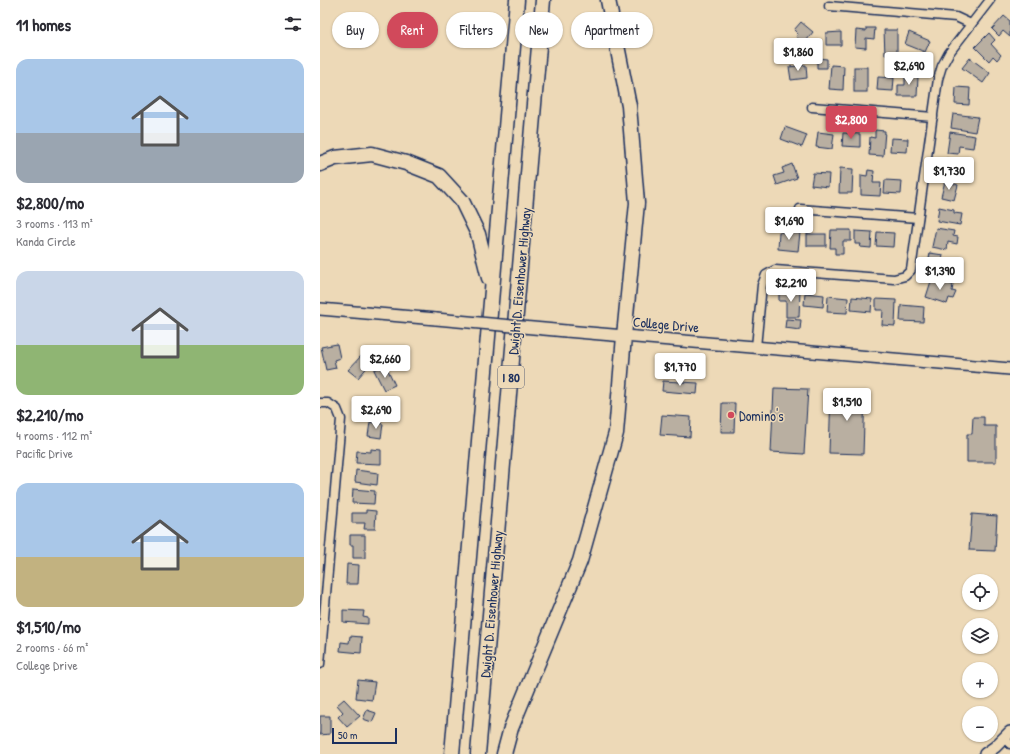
<!DOCTYPE html>
<html lang="en">
<head>
<meta charset="utf-8">
<style>
  :root { --surface:#fff; --page:#f7f7f7; --text:#2b2b33; --muted:#7c7c81; --accent:#d1495b }
  body { margin:0; font-family:"Patrick Hand",sans-serif; background:var(--page); color:var(--text); height:100vh; display:flex; flex-direction:column; font-size:15px; white-space:nowrap }
  * { box-sizing:border-box; margin:0 }
  p { font-size:13px; color:var(--muted) }
  .icon { flex:none; width:22px; height:22px; fill:none; stroke:currentColor; stroke-width:2; stroke-linecap:round; stroke-linejoin:round }
  .map { position:relative; flex:1; overflow:hidden }
  .details { display:flex; flex-direction:column; background:var(--surface); width:320px }
  .details>* { flex:none }
  .guide { position:absolute; left:12px; top:12px; width:380px; height:36px; display:flex; gap:8px }
  .fabs { position:absolute; left:642px; top:574px; display:grid; gap:8px }
  .fabs a { display:grid; place-items:center; width:36px; height:36px; border-radius:50%; background:var(--surface); box-shadow:0 1px 3px #0004; font-size:20px }
  .scale { position:absolute; left:12px; bottom:10px; width:65px; box-sizing:border-box; padding-left:4px; border:2px solid #1b2f5e; border-top:0; font-size:11px; line-height:14px; white-space:nowrap; color:#1b2f5e; -webkit-text-stroke:3px #edd9b7; paint-order:stroke }
  .price { position:absolute; translate:-50% -34px; padding:0 9px; border-radius:4px; background:#fff; color:#222; font-size:13px; line-height:26px; filter:drop-shadow(0 1px 2px #0008) }
  .price::after { content:''; position:absolute; left:50%; top:24px; width:12px; height:9px; margin-left:-6px; background:inherit; clip-path:polygon(0 0,100% 0,50% 100%) }
  .price.active { background:var(--accent); color:#fff }
  ul { padding:0; list-style:none }
  li { display:grid; align-content:center; gap:8px; height:212px; padding:0 16px }
  li span { display:grid; place-items:center; height:124px; border-radius:12px; color:#555 }
  li>.icon { margin-inline-start:auto }
  span .icon { width:72px; height:72px; fill:#fffc; stroke-width:1 }
  li b { font-size:17px }
  h2 { display:flex; justify-content:space-between; align-items:center; height:48px; padding:0 16px; font-size:17px }
  .chip { padding:0 14px; border-radius:18px; background:var(--surface); box-shadow:0 1px 3px #0004; font-size:14px; line-height:36px }
  .chip.active { background:var(--accent); color:#fff }
  main { display:flex; flex:1; min-height:0 }
  .map>svg:first-child { display:block }
  .building { fill:#b9afa1; stroke:#1b2f5e }
  .lines { fill:none; stroke-linecap:round; stroke-linejoin:round }
  .minor-casing { stroke:#1b2f5e; stroke-width:11 }
  .secondary-casing { stroke:#1b2f5e; stroke-width:14 }
  .motorway-casing { stroke:#1b2f5e; stroke-width:17 }
  .minor { stroke:#edd9b7; stroke-width:8 }
  .secondary { stroke:#edd9b7; stroke-width:11 }
  .motorway { stroke:#edd9b7; stroke-width:14 }
  .secondary-bridge-casing { stroke:#1b2f5e; stroke-width:14; stroke-linecap:butt }
  .secondary-bridge { stroke:#edd9b7; stroke-width:11 }
  .poi-dot { fill:#d1495b; stroke:#edd9b7; stroke-width:1.5 }
  .labels { text-anchor:middle; dominant-baseline:central; stroke-width:3; stroke-linejoin:round; paint-order:stroke }
  .shield { fill:#edd9b7; stroke:#5a6279; stroke-width:1 }
  .shield-label { font-size:13px; font-weight:bold; fill:#1b2f5e }
  .street-label { font-size:14px; fill:#1b2f5e; stroke:#edd9b7 }
  .poi-label { font-size:14px; fill:#1b2f5e; stroke:#edd9b7; text-anchor:start }
</style>
</head>
<body>
<main>
<section class="details">
<h2>11 homes<svg class="icon" aria-label="filters" viewBox="0 0 24 24"><path d="M4 7h16M4 17h16"/><circle cx="9" cy="7" r="2"/><circle cx="15" cy="17" r="2"/></svg></h2>
<ul>
<li><span style="background:linear-gradient(#a9c7e8 60%,#9aa5b1 0)"><svg class="icon" aria-label="home" viewBox="0 0 24 24"><path d="M3 11l9-7 9 7M6 9v11h12V9"/></svg></span><div><b>$2,800/mo</b><p>3 rooms · 113 m²</p><p>Kanda Circle</p></div></li>
<li><span style="background:linear-gradient(#c9d6e8 60%,#8fb573 0)"><svg class="icon" aria-label="home" viewBox="0 0 24 24"><path d="M3 11l9-7 9 7M6 9v11h12V9"/></svg></span><div><b>$2,210/mo</b><p>4 rooms · 112 m²</p><p>Pacific Drive</p></div></li>
<li><span style="background:linear-gradient(#a9c7e8 60%,#c2b280 0)"><svg class="icon" aria-label="home" viewBox="0 0 24 24"><path d="M3 11l9-7 9 7M6 9v11h12V9"/></svg></span><div><b>$1,510/mo</b><p>2 rooms · 66 m²</p><p>College Drive</p></div></li>
</ul>
</section>
<div class="map">
<svg width="690" height="754" viewBox="0 0 690 754">
  <rect width="100%" height="100%" fill="#edd9b7"/>
  <filter id="ink" filterUnits="userSpaceOnUse"><feTurbulence type="fractalNoise" baseFrequency=".025" numOctaves="2"/><feDisplacementMap in="SourceGraphic" scale="8" xChannelSelector="R" yChannelSelector="G"/><feConvolveMatrix kernelMatrix="1 2 1 2 8 2 1 2 1" color-interpolation-filters="sRGB"/></filter>
  <g filter="url(#ink)">
    <!-- building -->
    <g class="building">
      <polygon points="684,16 690,21 690,37 683,31 679,36 672,29"/>
      <polygon points="481,22 493,32 484,44 476,37 478,34 474,30"/>
      <polygon points="546,28 555,28 554,39 546,38 546,48 535,47 536,30 546,31"/>
      <polygon points="564,30 577,30 577,55 565,55"/>
      <polygon points="521,32 521,45 506,45 506,33"/>
      <polygon points="589,32 610,41 605,52 585,44"/>
      <polygon points="669,33 675,40 671,44 681,55 677,60 673,56 669,61 655,47"/>
      <polygon points="497,58 507,59 507,68 497,68"/>
      <polygon points="650,58 670,73 663,83 642,68"/>
      <polygon points="486,65 487,78 471,80 469,67"/>
      <polygon points="511,65 524,66 523,90 509,89"/>
      <rect x="534" y="67" width="13" height="25"/>
      <polygon points="585,71 593,71 593,77 598,77 597,96 578,96 578,85 585,85"/>
      <polygon points="558,77 574,78 573,91 557,90"/>
      <polygon points="636,87 650,88 649,105 635,104"/>
      <polygon points="633,114 658,117 655,132 631,128"/>
      <polygon points="465,127 487,135 482,147 461,139"/>
      <polygon points="555,130 565,131 563,156 549,155 550,137 555,138"/>
      <polygon points="498,132 514,134 512,149 496,147"/>
      <polygon points="630,132 655,136 653,148 639,146 638,154 627,153"/>
      <polygon points="523,133 540,134 540,147 522,146"/>
      <polygon points="571,138 588,139 587,152 570,151"/>
      <polygon points="626,158 638,160 636,177 623,174"/>
      <polygon points="472,164 477,178 457,185 454,176 464,173 462,168"/>
      <polygon points="520,168 533,169 532,193 519,193"/>
      <polygon points="548,170 554,171 553,183 561,183 560,196 541,195 541,175 547,176"/>
      <polygon points="493,173 509,174 508,187 491,185"/>
      <polygon points="565,180 582,181 581,194 564,193"/>
      <polygon points="625,181 638,185 634,200 621,197"/>
      <polygon points="619,207 634,210 634,213 642,214 640,225 617,221"/>
      <polygon points="616,228 634,231 633,236 638,237 637,244 628,242 627,250 612,247"/>
      <polygon points="511,230 531,230 531,241 523,241 523,254 515,254 515,248 510,248"/>
      <polygon points="535,231 552,232 551,248 540,247 541,244 535,244"/>
      <polygon points="459,232 480,233 478,251 458,249"/>
      <polygon points="557,232 574,233 573,247 556,246"/>
      <rect x="487" y="234" width="19" height="12"/>
      <polygon points="610,253 623,255 620,272 607,270"/>
      <polygon points="612,278 633,285 632,291 636,292 633,299 629,298 627,304 606,297"/>
      <polygon points="459,291 480,291 479,317 466,317 466,301 459,301"/>
      <polygon points="485,293 504,295 503,307 484,305"/>
      <polygon points="508,296 528,298 527,313 507,312"/>
      <polygon points="532,297 552,299 551,312 531,310"/>
      <polygon points="556,299 576,300 575,326 562,325 563,310 556,310"/>
      <polygon points="581,305 604,307 603,322 580,321"/>
      <polygon points="466,319 481,320 480,330 465,328"/>
      <polygon points="17,344 20,358 14,360 16,368 6,370 1,347"/>
      <polygon points="42,355 51,363 38,378 28,370"/>
      <polygon points="61,367 64,373 68,370 75,385 64,390 54,370"/>
      <polygon points="343,381 378,383 377,394 342,391"/>
      <polygon points="454,388 488,389 484,454 451,452"/>
      <polygon points="511,391 545,392 543,454 509,453"/>
      <polygon points="62,398 74,399 72,415 53,413 54,403 61,404"/>
      <polygon points="402,403 415,403 414,432 401,432"/>
      <polygon points="342,415 371,417 370,437 340,435"/>
      <polygon points="653,417 664,417 664,426 676,426 676,462 647,462 647,434 652,434"/>
      <polygon points="50,422 63,424 61,438 48,436"/>
      <polygon points="51,449 61,450 61,464 36,463 37,451 51,452"/>
      <polygon points="36,470 58,473 57,485 35,482"/>
      <polygon points="33,489 55,491 54,504 32,503"/>
      <polygon points="46,510 56,511 55,529 44,529 45,523 32,523 32,513 46,513"/>
      <polygon points="652,514 677,516 675,551 649,550"/>
      <polygon points="30,535 45,535 45,558 33,558 33,545 30,545"/>
      <polygon points="27,564 39,565 38,584 26,584"/>
      <polygon points="23,610 44,611 43,617 48,618 48,624 23,622"/>
      <polygon points="30,636 42,637 41,653 20,651 21,642 29,643"/>
      <polygon points="38,680 55,682 52,700 36,698"/>
      <polygon points="24,699 40,716 27,727 18,717 23,712 17,705"/>
      <polygon points="47,710 56,713 52,722 43,719"/>
      <polygon points="0,716 10,716 10,734 0,735"/>
    </g>
    <g class="lines">
      <!-- minor casing -->
      <g class="minor-casing">
        <g id="minor">
          <polyline points="509,6 636,17 651,24"/>
          <polyline points="492,107 613,117"/>
          <polyline points="480,209 598,218"/>
          <polyline points="436,347 442,285 446,275 455,270 574,279 585,276 591,270 618,79 622,66 629,53 670,0"/>
          <polyline points="0,403 8,403 17,409 21,419 0,664"/>
          <polyline points="684,738 690,744"/>
        </g>
      </g>
      <!-- secondary casing -->
      <g class="secondary-casing">
        <g id="secondary">
          <polyline points="0,309 116,319"/>
          <polyline points="246,331 690,369"/>
          <polyline points="665,754 675,747 690,732"/>
        </g>
      </g>
      <!-- motorway casing -->
      <g class="motorway-casing">
        <g id="motorway">
          <polyline points="0,164 15,158 52,154 86,163 119,176 142,201 158,234 169,278"/>
          <polyline points="132,754 197,0"/>
          <polyline points="158,754 223,0"/>
          <polyline points="184,754 191,728 260,561 296,433 304,336 317,203 309,106 288,0"/>
        </g>
      </g>
      <!-- minor -->
      <use href="#minor" class="minor"/>
      <!-- secondary -->
      <use href="#secondary" class="secondary"/>
      <!-- motorway -->
      <use href="#motorway" class="motorway"/>
      <!-- secondary-bridge casing -->
      <g class="secondary-bridge-casing">
        <polyline id="secondary-bridge" points="116,319 246,331"/>
      </g>
      <!-- secondary-bridge -->
      <use href="#secondary-bridge" class="secondary-bridge"/>
    </g>
  </g>
  <!-- markers -->
  <circle class="poi-dot" cx="411" cy="415" r="4"/>
  <g class="labels">
    <!-- shield labels -->
    <rect class="shield" x="178" y="366" width="26" height="22" rx="3"/>
    <g class="shield-label">
      <text x="191" y="377">I 80</text>
    </g>
    <!-- street labels -->
    <g class="street-label">
      <text transform="translate(199 281) rotate(-85)">Dwight D. Eisenhower Highway</text>
      <text transform="translate(346 324) rotate(5)">College Drive</text>
      <text transform="translate(171 604) rotate(-85)">Dwight D. Eisenhower Highway</text>
    </g>
    <!-- poi labels -->
    <g class="poi-label">
      <text x="419" y="415">Domino's</text>
    </g>
  </g>
</svg>
<div class="fabs">
<a><svg class="icon" aria-label="locate" viewBox="0 0 24 24"><circle cx="12" cy="12" r="6"/><path d="M12 2v4M12 18v4M2 12h4M18 12h4"/></svg></a>
<a><svg class="icon" aria-label="layers" viewBox="0 0 24 24"><path d="M12 4l9 5-9 5-9-5zM3 14l9 5 9-5"/></svg></a>
<a>+</a>
<a>−</a>
</div>
<div class="scale">50 m</div>
<b class="price" style="left:478px;top:72px">$1,860</b>
<b class="price" style="left:589px;top:86px">$2,690</b>
<b class="price active" style="left:531px;top:140px">$2,800</b>
<b class="price" style="left:629px;top:191px">$1,730</b>
<b class="price" style="left:469px;top:241px">$1,690</b>
<b class="price" style="left:620px;top:291px">$1,390</b>
<b class="price" style="left:471px;top:303px">$2,210</b>
<b class="price" style="left:65px;top:379px">$2,660</b>
<b class="price" style="left:360px;top:387px">$1,770</b>
<b class="price" style="left:527px;top:422px">$1,510</b>
<b class="price" style="left:56px;top:430px">$2,690</b>
<div class="guide">
<a class="chip">Buy</a>
<a class="chip active">Rent</a>
<a class="chip">Filters</a>
<a class="chip">New</a>
<a class="chip">Apartment</a>
</div>
</div>
</main>
</body>
</html>
